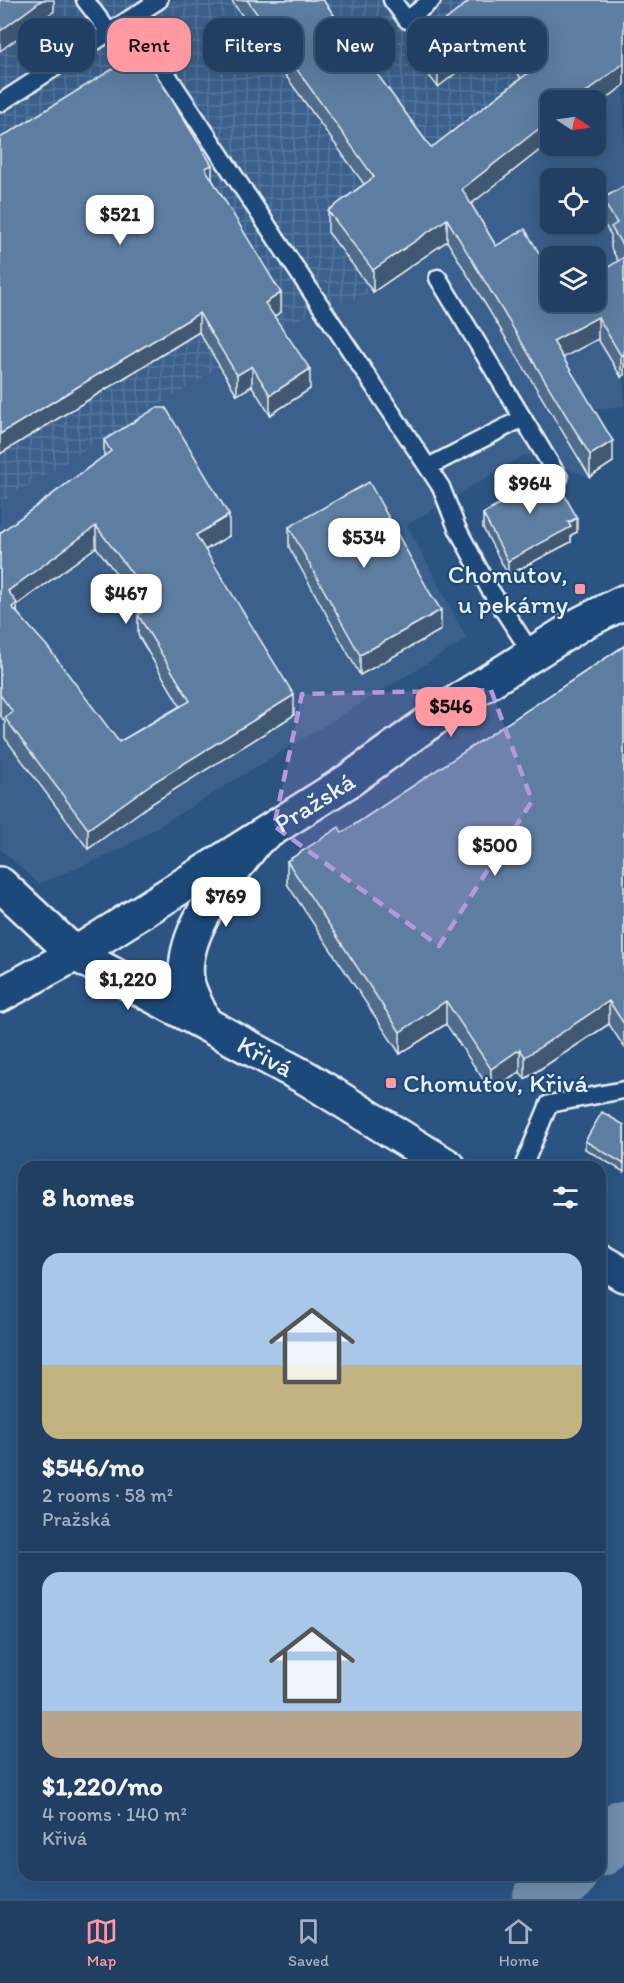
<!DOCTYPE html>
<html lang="en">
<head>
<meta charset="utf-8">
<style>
  :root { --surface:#203f62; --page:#284668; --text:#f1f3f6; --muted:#a2afbe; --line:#3d5877; --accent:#ff9aa2 }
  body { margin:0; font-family:Itim,sans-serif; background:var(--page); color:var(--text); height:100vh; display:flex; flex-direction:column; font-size:22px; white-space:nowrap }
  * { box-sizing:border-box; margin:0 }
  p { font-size:20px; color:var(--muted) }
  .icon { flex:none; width:33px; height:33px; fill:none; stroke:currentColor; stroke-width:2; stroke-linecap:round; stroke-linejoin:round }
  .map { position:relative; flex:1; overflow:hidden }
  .side { position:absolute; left:18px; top:1161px; width:588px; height:720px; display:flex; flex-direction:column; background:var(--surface); border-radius:18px; box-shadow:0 6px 24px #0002,0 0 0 2px var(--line) }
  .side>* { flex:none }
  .hud { position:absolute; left:18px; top:18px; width:588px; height:54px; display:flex; gap:12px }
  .needle { width:39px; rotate:103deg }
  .buttons { position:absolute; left:540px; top:90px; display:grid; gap:12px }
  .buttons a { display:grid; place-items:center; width:66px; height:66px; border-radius:12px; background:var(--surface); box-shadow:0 6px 24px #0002,0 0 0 2px var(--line); font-size:30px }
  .price { position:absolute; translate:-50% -51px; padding:0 14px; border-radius:12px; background:#fff; color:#222; font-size:20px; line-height:39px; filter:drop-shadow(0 2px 3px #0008) }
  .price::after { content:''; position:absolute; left:50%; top:36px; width:18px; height:14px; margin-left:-9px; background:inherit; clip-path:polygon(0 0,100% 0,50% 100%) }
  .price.current { background:var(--accent); color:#111 }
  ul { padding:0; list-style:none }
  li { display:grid; align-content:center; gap:12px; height:318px; padding:0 24px }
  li+li { border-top:2px solid var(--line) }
  li span { display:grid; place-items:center; height:186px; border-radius:18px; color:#555 }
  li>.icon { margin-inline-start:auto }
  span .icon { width:108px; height:108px; fill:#fffc; stroke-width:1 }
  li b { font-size:26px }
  h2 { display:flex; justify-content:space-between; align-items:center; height:72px; padding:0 24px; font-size:26px }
  .chip { padding:0 21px; border-radius:18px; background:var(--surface); box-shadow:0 6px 24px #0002,0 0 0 2px var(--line); font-size:21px; line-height:54px }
  .chip.current { background:var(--accent); color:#111 }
  .dock { display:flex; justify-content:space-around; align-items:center; height:84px; border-top:2px solid var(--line); background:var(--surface); font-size:16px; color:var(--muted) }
  .dock a { display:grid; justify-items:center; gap:3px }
  .dock .current { color:var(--accent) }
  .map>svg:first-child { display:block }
  .built { fill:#3a608b; fill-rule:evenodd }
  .industrial { fill:url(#industrial-grid) }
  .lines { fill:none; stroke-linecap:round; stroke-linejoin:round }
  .river { stroke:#708ead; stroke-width:57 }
  .service-casing { stroke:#e8f1f8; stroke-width:21 }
  .minor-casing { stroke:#e8f1f8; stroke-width:38 }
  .tertiary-casing { stroke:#e8f1f8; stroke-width:38 }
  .secondary-casing { stroke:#e8f1f8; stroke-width:38 }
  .service { stroke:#1f4a7a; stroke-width:16 }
  .minor { stroke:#1f4a7a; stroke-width:33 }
  .tertiary { stroke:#1f4a7a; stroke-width:33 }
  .secondary { stroke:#1f4a7a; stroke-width:33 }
  .wall { fill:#506c8a; stroke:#e8f1f8; stroke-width:1.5; fill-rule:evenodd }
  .shaded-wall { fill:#415871; stroke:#e8f1f8; stroke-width:1.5 }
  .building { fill:#5d7da1; stroke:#e8f1f8; stroke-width:1.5; fill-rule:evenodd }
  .marked { fill:#b798de; fill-opacity:0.2; stroke:#b798de; stroke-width:4.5; stroke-dasharray:12 8; stroke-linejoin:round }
  .poi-dot { fill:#ff9aa2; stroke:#1f4a7a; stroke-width:2 }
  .labels { text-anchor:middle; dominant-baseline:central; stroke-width:4.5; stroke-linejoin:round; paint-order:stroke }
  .poi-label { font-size:26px; fill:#e8f1f8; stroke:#1f4a7a; text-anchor:end }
  .street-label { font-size:26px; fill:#e8f1f8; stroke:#1f4a7a }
</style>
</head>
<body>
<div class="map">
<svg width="624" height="1899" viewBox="0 0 624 1899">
  <defs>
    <pattern id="industrial-grid" width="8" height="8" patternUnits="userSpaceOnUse" patternTransform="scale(1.5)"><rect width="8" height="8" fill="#3a608b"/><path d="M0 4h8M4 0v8" fill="none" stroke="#56779c"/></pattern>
  </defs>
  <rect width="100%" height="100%" fill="#2b5482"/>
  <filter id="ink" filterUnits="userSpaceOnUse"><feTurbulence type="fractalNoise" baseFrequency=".0167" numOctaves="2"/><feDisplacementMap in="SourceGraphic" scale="12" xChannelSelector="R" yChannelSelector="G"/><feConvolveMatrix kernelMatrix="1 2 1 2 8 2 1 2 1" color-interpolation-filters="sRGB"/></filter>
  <g filter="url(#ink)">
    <!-- built -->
    <path class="built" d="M624,8V406L596,409L613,462L590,477L524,455L407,525L467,639L120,850L39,884L0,849V503L297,320L373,292L470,224L427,164ZM550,100H596V146H550ZM550,178H596V224H550ZM550,256H596V302H550Z"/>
    <!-- industrial -->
    <polygon class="industrial" points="0,0 624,0 479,120 469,225 373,292 297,320 0,503"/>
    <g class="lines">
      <!-- river -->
      <g class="river">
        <polyline points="600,1848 624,1827"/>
        <polyline points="541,1899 569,1875"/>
      </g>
      <!-- service casing -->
      <g class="service-casing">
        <g id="service">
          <polyline points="85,0 109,32"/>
          <polyline points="392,0 407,20 432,0"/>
          <polyline points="130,19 441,487 457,528 489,588 532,654"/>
          <polyline points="0,103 159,0"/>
          <polyline points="438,278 559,478"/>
          <polyline points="428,467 523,418"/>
          <polyline points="523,1167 549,1104 624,1090"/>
        </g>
      </g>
      <!-- minor casing -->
      <g class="minor-casing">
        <polyline id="minor" points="0,884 75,954"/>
      </g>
      <!-- tertiary casing -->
      <g class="tertiary-casing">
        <g id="tertiary">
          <path id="s1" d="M75,954L308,1079L449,1167"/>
          <path d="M205,1023C199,1011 192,998 188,985C176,934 229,877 257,839"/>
          <polyline points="600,1261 624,1275"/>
        </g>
      </g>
      <!-- secondary casing -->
      <g class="secondary-casing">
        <g id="secondary">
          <path id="s2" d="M0,995L75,954L348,781L464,697L582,623L624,602"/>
        </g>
      </g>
      <!-- service -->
      <use href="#service" class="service"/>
      <!-- minor -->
      <use href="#minor" class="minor"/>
      <!-- tertiary -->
      <use href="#tertiary" class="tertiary"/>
      <!-- secondary -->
      <use href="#secondary" class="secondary"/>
    </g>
    <!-- wall -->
    <g class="wall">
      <polygon points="231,0 323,0 431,148 521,78 494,43 438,87 419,63 419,41 471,0 624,85 596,107 596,100 550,100 550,142 471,204 496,246 550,302 596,302 618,261 611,248 611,235 602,221 602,199 624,186 624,375 621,377 598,339 563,357 613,462 590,477 447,241 373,292 328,232 328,211 364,184"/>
      <polygon points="212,179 281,312 274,316 310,389 270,415 252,386 237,395 199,332 0,454"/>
      <path d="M104,440L229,536L205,550L294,715L151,804L88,849L5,738V722L0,715V533L104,456ZM96,547L145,611L138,615V635L180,706L119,742L17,612V605Z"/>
      <polygon points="532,482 577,532 571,535 571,542 508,575 483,528 483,514 502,503 502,492"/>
      <polygon points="289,527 441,630 360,675 289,547"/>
      <polygon points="624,646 624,1047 609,1024 525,1079 520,1072 491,1091 446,1024 400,1054 287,884 287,861 342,833"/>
      <polygon points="624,1125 624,1172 585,1149 585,1141"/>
    </g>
    <!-- shaded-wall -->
    <g class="shaded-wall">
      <polygon points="42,0 54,0 54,11 0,51 0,31"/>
      <polygon points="494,21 494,43 438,87 438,65"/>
      <polygon points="624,63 624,85 596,107 596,100 576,100"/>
      <polygon points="550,120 550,142 462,211 462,189"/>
      <polygon points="212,165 212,184 205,168"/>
      <polygon points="447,219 447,241 373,292 373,270"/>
      <polygon points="281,293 281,312 265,322 265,303"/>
      <polygon points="199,313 199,332 0,454 0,434"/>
      <polygon points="598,317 598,339 553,363 553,341"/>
      <polygon points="624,354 624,375 621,377 621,356"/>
      <polygon points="252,366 252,386 237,395 237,375"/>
      <polygon points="310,369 310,389 270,415 270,395"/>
      <polygon points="613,441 613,462 590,477 590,455"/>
      <polygon points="229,515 229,536 196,555 196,535"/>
      <polygon points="577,518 577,532 571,535 571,542 508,575 508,561"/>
      <polygon points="96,526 96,547 17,605 17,624 8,591"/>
      <polygon points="441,610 441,630 360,675 360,655"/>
      <polygon points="294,695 294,715 151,804 88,849 88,829 151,784"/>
      <polygon points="446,1001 446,1024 400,1054 400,1032"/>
      <polygon points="609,1001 609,1024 525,1079 525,1057"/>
      <polygon points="520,1049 520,1072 491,1091 491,1069"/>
    </g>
    <!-- building -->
    <g class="building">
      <polygon points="0,0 42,0 0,31"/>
      <polygon points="247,0 323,0 431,148 532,70 494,21 438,65 419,41 471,0 624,0 624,63 576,100 550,100 550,120 462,189 496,246 525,229 550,272 550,302 596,302 596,275 624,257 624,354 621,356 598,317 553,341 613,441 590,455 447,219 373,270 328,211 374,177"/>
      <polygon points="142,51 212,165 205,168 281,293 265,303 310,369 270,395 252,366 237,375 199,313 0,434 0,138"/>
      <polygon points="624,186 624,248 611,227 617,223 602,199"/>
      <path d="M156,408H166L229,515L196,535L294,695L151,784L88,829L5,718L13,712L0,695V533L111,451L104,440ZM96,526L155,604L138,615L190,701L119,742L47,646L12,607L17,603L8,591Z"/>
      <polygon points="552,472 577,518 568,522 571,527 508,561 483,514 507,501 502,492 530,477 532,482"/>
      <polygon points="369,482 430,593 441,610 360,655 289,527"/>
      <polygon points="624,646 624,1024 609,1001 525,1057 520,1049 491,1069 446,1001 400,1032 287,861 339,827 342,833"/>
      <polygon points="602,1112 624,1125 624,1164 585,1141"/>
    </g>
  </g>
  <!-- marked area -->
  <path class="marked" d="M491,690L532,801L439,946L274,826L302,694Z"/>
  <!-- markers -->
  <g class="poi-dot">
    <rect x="574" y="583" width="12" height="12" rx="3"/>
    <rect x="385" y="1077" width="12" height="12" rx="3"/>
  </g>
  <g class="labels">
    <!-- poi labels -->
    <g class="poi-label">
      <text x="568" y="574">Chomutov,<tspan x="568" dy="30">u pekárny</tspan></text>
      <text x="403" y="1083" text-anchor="start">Chomutov, Křivá</text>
    </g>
    <!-- street labels -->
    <g class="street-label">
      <text stroke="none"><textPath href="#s2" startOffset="369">Pražská</textPath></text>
      <text stroke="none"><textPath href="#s1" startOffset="216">Křivá</textPath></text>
    </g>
  </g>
</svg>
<div class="buttons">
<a><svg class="needle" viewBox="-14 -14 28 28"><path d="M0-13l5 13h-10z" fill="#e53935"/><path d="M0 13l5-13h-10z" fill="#a2afbe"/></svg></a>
<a><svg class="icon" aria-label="locate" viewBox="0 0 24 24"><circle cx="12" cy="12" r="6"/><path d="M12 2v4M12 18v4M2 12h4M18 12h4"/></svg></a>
<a><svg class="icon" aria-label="layers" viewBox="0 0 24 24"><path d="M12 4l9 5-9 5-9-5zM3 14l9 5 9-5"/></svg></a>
</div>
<b class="price" style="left:120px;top:246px">$521</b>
<b class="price" style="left:530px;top:515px">$964</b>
<b class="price" style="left:364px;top:569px">$534</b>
<b class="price" style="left:126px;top:625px">$467</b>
<b class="price current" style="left:451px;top:738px">$546</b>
<b class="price" style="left:495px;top:877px">$500</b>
<b class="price" style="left:226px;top:928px">$769</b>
<b class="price" style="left:128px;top:1011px">$1,220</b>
<div class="hud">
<a class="chip">Buy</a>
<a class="chip current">Rent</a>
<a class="chip">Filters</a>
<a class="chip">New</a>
<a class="chip">Apartment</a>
</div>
<section class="side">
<h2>8 homes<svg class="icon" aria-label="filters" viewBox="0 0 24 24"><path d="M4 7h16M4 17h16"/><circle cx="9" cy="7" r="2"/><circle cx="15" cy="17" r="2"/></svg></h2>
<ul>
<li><span style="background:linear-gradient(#a9c7e8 60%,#c2b280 0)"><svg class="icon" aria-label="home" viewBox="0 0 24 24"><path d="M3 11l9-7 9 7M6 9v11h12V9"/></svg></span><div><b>$546/mo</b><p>2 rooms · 58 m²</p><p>Pražská</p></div></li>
<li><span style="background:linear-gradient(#a9c7e8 75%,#b9a48a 0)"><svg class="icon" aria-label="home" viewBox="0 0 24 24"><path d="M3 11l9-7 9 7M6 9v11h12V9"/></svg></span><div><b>$1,220/mo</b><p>4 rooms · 140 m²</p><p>Křivá</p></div></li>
</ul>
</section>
</div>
<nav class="dock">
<a class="current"><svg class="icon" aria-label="map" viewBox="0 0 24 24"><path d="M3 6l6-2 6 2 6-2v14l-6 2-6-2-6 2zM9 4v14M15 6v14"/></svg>Map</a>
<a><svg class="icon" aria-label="saved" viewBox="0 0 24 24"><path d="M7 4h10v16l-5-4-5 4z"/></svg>Saved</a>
<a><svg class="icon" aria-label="home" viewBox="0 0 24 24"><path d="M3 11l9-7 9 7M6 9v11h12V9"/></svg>Home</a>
</nav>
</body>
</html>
